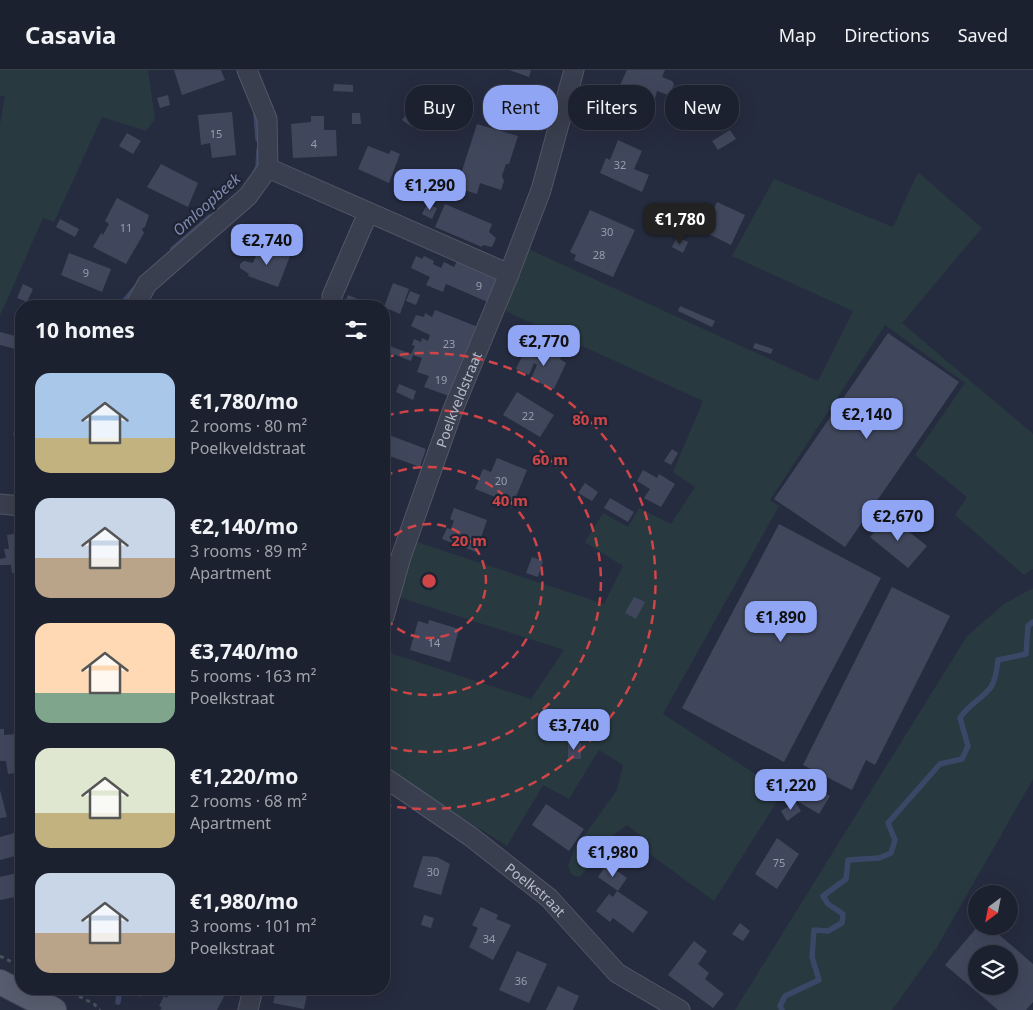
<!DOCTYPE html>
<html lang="en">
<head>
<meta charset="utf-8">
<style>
  :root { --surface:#1c212f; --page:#292e3b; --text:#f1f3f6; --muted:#a0a3aa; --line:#3a3e4b; --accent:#90a6f5 }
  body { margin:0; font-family:"Noto Sans",sans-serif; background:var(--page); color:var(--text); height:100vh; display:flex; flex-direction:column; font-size:19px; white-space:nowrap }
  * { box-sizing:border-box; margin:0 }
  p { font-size:16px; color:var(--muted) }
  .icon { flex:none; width:28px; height:28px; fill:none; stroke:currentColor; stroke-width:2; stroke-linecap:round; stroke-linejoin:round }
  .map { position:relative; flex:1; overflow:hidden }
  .details { position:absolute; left:15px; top:230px; width:375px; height:695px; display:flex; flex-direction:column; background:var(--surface); border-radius:20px; box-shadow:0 5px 20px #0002,0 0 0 1px var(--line) }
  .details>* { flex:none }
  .guide { position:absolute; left:405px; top:15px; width:475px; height:45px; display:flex; gap:10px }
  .needle { width:32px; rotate:212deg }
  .fabs { position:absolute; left:968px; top:815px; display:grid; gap:10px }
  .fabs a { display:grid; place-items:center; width:50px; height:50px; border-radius:50%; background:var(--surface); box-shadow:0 5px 20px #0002,0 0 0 1px var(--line); font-size:25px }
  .price { position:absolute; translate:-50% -42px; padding:0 11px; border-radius:10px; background:var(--accent); color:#111; font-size:16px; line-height:32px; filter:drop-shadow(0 1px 2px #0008) }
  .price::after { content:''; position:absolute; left:50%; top:30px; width:15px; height:11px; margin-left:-8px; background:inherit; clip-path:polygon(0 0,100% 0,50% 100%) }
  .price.selected { background:#222; color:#fff }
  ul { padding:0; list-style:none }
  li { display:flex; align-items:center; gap:15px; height:125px; padding:0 20px }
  li span { display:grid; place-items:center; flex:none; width:140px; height:100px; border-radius:15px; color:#555 }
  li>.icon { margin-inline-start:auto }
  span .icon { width:60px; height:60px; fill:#fffc; stroke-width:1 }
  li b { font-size:21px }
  h2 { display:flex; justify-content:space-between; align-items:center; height:60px; padding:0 20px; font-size:21px }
  .tag { padding:0 18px; border-radius:20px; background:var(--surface); box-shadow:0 5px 20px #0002,0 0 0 1px var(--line); font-size:18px; line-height:45px }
  .tag.selected { background:var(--accent); color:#111 }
  header { display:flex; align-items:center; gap:30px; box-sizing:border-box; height:70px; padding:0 25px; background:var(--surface); border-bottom:1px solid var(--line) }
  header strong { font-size:24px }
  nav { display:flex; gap:28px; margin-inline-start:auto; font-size:18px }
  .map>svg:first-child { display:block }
  .green { fill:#283940 }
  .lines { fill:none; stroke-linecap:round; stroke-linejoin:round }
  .stream { stroke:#3c4767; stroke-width:5.5 }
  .building { fill:#40475c; fill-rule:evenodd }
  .minor-casing { stroke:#525766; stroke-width:21 }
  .major-casing { stroke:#434858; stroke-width:26 }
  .path { stroke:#46565d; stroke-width:3; stroke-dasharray:4 4; stroke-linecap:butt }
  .minor { stroke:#3a3f4f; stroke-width:19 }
  .major { stroke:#585e6f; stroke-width:24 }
  .ring { fill:none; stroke:#d04548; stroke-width:2.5; stroke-dasharray:9 6 }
  .labels { text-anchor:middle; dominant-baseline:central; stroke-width:4.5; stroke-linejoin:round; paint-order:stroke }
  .number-label { font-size:11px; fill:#989eae }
  .street-label { font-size:14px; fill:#b6bbc9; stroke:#1f2434 }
  .water-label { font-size:15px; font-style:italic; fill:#7f8cb0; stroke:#1f2434 }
  .centre { fill:#d04548; stroke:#1f2434; stroke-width:2.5 }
  .ring-label { font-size:15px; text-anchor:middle; font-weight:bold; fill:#d04548; stroke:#1f2434; stroke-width:4.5; stroke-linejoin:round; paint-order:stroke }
</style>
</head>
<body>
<header>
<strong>Casavia</strong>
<nav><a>Map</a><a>Directions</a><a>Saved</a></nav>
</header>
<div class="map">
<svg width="1033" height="940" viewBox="0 0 1033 940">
  <rect width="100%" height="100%" fill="#262c3f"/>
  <!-- green -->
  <g class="green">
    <polygon points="0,0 148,0 155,49 146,61 102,47 54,152 43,148 0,246 0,54 5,26 0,26"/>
    <polygon points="918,102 982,158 902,253 1033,364 1033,499 1024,505 955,445 967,427 915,385 965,313 885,255 770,430 779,436 663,644 783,722 714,831 647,782 651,774 627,755 615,764 580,807 572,805 568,796 574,780 617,720 623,695 599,680 569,729 543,715 507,776 384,698 384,581 531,629 564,580 395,526 414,471 604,534 623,496 585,472 603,443 628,457 639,438 671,454 695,417 673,402 703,331 501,239 526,178 818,311 853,241 732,186 774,109 893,157"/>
    <polygon points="1033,518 1033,709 937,877 892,940 735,940 967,566 1004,534"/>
  </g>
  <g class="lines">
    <!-- stream -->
    <g class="stream">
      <polyline points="256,43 258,69"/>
      <polyline points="255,103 258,97 259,80"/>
      <polyline points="173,179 210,147"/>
      <polyline points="120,236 139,214"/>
      <polyline points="118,932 120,919"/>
      <path d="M782,940L780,936L785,926L819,910L812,887L814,860L828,861L842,853L843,844L828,834L823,826L846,809L848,790L879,788L891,783L895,770L888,753L940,694L962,689L968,676L960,648C968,635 982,629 991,617C996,609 997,599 998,590L1026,584L1028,556L1033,552"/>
    </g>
  </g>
  <!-- building -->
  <g class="building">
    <polygon points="174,0 221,0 225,10 182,25"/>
    <polygon points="509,0 531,0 529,7"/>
    <polygon points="627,0 665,0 662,7 672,11 674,14 671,23 668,25 657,21 652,40 615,26"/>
    <polygon points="334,14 353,15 353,22 333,21"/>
    <polygon points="168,25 170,35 160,38 157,28"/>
    <polygon points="409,41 423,50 419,59 414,55 412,57 402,50"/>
    <polygon points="232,42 236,85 212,88 210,73 201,75 198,45"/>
    <polygon points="352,43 360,43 361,54 352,54"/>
    <polygon points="311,46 324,46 324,60 336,60 337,86 293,88 291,54 311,52"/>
    <polygon points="477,54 518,66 509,94 506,94 502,106 504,111 501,120 480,113 477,124 454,117 458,106 460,107"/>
    <polygon points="730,60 736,69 718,80 712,71"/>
    <polygon points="127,63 141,71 133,84 119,76"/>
    <polygon points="618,70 642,81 634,99 649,105 642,122 600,103 606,88 610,90"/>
    <polygon points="368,76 389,84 391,80 400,84 389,113 358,99"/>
    <polygon points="161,94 198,113 188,137 147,117"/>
    <polygon points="432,103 442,107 439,114 429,110"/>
    <polygon points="117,128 149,145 145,157 142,159 144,163 126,194 93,177 101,163 103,165 109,154 105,151"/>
    <polygon points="717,132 745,145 731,175 709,164 712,156 707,153"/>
    <polygon points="427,134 437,138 432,149 422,144"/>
    <polygon points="445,134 492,154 489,162 496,168 492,177 483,175 482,177 435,157"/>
    <polygon points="590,140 635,160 613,207 574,190 576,185 570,182"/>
    <polygon points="60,149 79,159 75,167 56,157"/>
    <polygon points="677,167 688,172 683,183 672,177"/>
    <polygon points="261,174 290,186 278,217 248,206 249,204 240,198 240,194 244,191 253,193"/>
    <polygon points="69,183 111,199 102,222 61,205"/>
    <polygon points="416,186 422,189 424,186 434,191 433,194 441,198 444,192 454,197 457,191 500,210 490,233 446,214 443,222 426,215 430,207 411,198"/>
    <polygon points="393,213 409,219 400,244 384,237"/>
    <polygon points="23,214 33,219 27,232 17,228"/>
    <polygon points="410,221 420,225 416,235 406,231"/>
    <polygon points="348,225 365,232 363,236 343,236"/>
    <polygon points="680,236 715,251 712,257 678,241"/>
    <polygon points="435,240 478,257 449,326 424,317 429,306 417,302 422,288 413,285 411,291 385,281 387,275 411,284 415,276 412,275 414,269 421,272 422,268 428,271 430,265 411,256 416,245 424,247 425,243 432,247"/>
    <polygon points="0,262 19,267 15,279 0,275"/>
    <polygon points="888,263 959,312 845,477 774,429"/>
    <polygon points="755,273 773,279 771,284 753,278"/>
    <polygon points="551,275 564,281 560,289 566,293 554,319 531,309 537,295 534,293 529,305 516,299 524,282 543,291"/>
    <polygon points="399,314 416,321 413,330 396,322"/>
    <polygon points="517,322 554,345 540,367 503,345"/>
    <polygon points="18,345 21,346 21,367 13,365"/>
    <polygon points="384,363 426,379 420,397 384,384"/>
    <polygon points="672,379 678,383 671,395 664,391"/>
    <polygon points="497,388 527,400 513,434 475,419 483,399 491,402"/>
    <polygon points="643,400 657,408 659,404 675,414 661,437 644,428 650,419 637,411"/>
    <polygon points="585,413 598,422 592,431 578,423"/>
    <polygon points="610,428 634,442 628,452 604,438"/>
    <polygon points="454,438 487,450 476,482 442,469 447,458 451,459 454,451 450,449"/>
    <polygon points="888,445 927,476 908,498 870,467"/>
    <polygon points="779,454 881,508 784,692 682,638"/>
    <polygon points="21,463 21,502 12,503 11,495 0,495 0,489 6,488 4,479 9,479 7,465"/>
    <polygon points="532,487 543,491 538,507 526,503"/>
    <polygon points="892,517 950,546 875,695 866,690 852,720 803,695"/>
    <polygon points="634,527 645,532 636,549 625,543"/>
    <polygon points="429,550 459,559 450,592 410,580 418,551 428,554"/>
    <polygon points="0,659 4,659 4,665 15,664 17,681 21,680 21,702 8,704 6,691 0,691"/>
    <rect x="568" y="673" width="13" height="16"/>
    <polygon points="798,707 830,726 819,744 787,725"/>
    <polygon points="0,720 7,747 0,748"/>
    <polygon points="795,732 801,741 787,751 781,741"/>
    <polygon points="546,734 584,759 569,781 532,755"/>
    <polygon points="14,763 19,785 0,790 0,767"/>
    <polygon points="777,768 799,784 777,819 755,804"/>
    <polygon points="423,786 437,787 450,794 441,825 413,817"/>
    <polygon points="605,797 609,800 611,797 627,808 618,821 598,807"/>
    <polygon points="21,802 21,826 0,830 0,807"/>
    <polygon points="617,821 648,842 633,863 613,848 610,852 596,841 609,824 613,827"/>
    <polygon points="481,837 498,845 496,849 511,855 493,890 469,877 478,858 472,855"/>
    <polygon points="424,845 434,848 431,858 421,855"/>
    <polygon points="740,853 750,861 743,871 732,864"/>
    <path d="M978,856H989L1033,894V932L1026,940H998L945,895ZM976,884H1009V916H976Z"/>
    <polygon points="694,871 707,881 698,894 709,903 705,909 724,924 713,938 668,905"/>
    <polygon points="517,881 547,894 529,933 499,920"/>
    <polygon points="558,916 579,926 573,940 546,940"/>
    <polygon points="124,919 145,919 141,927"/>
    <polygon points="172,919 228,919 217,940 160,940 162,938 159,936 164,926 167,928"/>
    <polygon points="277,919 308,919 304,939 273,933"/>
  </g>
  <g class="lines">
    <!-- minor casing -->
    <g class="minor-casing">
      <g id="minor">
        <polyline points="268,98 509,204"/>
        <polyline points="332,226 368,143"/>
        <polyline points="135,236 147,214 248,126 268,98 267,49 247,0"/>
        <polyline points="0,434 21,436"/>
        <path id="s1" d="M384,547L401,487L452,342L509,204L541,120L574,0"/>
        <path id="s2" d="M384,707L470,766L549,828L617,903L680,940"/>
        <polyline points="248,940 253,919"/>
      </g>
    </g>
    <!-- major casing -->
    <g class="major-casing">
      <polyline id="major" points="0,912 54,940"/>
    </g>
    <!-- path -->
    <g class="path">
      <polyline points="0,886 12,892"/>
      <polyline points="65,919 94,934 100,940"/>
    </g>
    <!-- minor -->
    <use href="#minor" class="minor"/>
    <!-- major -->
    <use href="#major" class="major"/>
  </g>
  <!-- distance rings -->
  <g class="ring">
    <path d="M384 476A57 57 0 1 1 384 546"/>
    <path d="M384 406A114 114 0 1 1 384 616"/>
    <path d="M385 346A171 171 0 1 1 385 676"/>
    <path d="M385 287A228 228 0 1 1 385 735"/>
  </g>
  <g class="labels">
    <!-- number labels -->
    <g class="number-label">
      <text x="216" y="63">15</text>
      <text x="314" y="73">4</text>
      <text x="620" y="94">32</text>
      <text x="126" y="157">11</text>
      <text x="607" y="161">30</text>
      <text x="599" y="184">28</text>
      <text x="86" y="202">9</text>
      <text x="479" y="215">9</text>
      <text x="449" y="273">23</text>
      <text x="441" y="309">19</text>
      <text x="528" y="345">22</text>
      <text x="501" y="410">20</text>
      <text x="434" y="572">14</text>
      <text x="779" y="792">75</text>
      <text x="433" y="801">30</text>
      <text x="489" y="868">34</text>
      <text x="521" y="910">36</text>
    </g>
    <!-- street labels -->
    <g class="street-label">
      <text stroke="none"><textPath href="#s1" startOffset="230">Poelkveldstraat</textPath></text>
      <text stroke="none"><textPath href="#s2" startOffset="189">Poelkstraat</textPath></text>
    </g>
    <!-- water labels -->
    <g class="water-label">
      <text transform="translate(206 134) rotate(-42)">Omloopbeek</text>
    </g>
  </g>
  <circle cx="429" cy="511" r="8" class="centre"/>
  <g class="ring-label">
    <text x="590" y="355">80 m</text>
    <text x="550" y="395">60 m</text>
    <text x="510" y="436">40 m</text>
    <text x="469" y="476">20 m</text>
  </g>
</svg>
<div class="fabs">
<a><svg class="needle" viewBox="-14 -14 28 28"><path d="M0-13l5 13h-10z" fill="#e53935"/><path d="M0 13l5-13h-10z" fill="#a0a3aa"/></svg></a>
<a><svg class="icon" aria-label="layers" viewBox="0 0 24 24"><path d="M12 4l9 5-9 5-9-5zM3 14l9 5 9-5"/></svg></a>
</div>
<b class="price" style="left:430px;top:141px">€1,290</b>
<b class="price selected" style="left:680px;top:175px">€1,780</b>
<b class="price" style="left:267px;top:196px">€2,740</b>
<b class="price" style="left:544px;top:297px">€2,770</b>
<b class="price" style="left:867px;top:370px">€2,140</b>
<b class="price" style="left:898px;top:472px">€2,670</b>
<b class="price" style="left:781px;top:573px">€1,890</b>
<b class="price" style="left:574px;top:681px">€3,740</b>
<b class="price" style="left:791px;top:741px">€1,220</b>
<b class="price" style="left:613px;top:808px">€1,980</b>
<div class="guide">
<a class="tag">Buy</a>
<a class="tag selected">Rent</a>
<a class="tag">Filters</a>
<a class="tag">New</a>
</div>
<section class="details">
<h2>10 homes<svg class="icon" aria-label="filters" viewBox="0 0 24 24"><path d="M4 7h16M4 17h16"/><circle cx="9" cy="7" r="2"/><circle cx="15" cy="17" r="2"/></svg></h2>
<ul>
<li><span style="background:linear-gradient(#a9c7e8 65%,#c2b280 0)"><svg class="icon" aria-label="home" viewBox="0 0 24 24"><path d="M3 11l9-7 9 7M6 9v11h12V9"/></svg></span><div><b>€1,780/mo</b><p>2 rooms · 80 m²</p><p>Poelkveldstraat</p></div></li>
<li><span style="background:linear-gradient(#c9d6e8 60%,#b9a48a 0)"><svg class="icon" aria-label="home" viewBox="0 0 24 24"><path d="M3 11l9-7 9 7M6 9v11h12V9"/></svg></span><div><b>€2,140/mo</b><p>3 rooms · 89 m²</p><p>Apartment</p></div></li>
<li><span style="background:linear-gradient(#ffd9b3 70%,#7fa58c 0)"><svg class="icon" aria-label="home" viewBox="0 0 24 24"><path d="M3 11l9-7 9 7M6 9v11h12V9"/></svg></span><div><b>€3,740/mo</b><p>5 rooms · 163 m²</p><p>Poelkstraat</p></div></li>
<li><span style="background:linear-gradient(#dfe7d0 65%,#c2b280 0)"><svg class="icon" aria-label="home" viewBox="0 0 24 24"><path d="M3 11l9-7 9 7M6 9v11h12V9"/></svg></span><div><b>€1,220/mo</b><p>2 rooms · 68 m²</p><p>Apartment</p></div></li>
<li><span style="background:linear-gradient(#c9d6e8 60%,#b9a48a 0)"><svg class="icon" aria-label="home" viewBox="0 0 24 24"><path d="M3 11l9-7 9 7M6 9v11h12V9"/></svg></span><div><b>€1,980/mo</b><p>3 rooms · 101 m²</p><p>Poelkstraat</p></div></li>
</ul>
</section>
</div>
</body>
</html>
